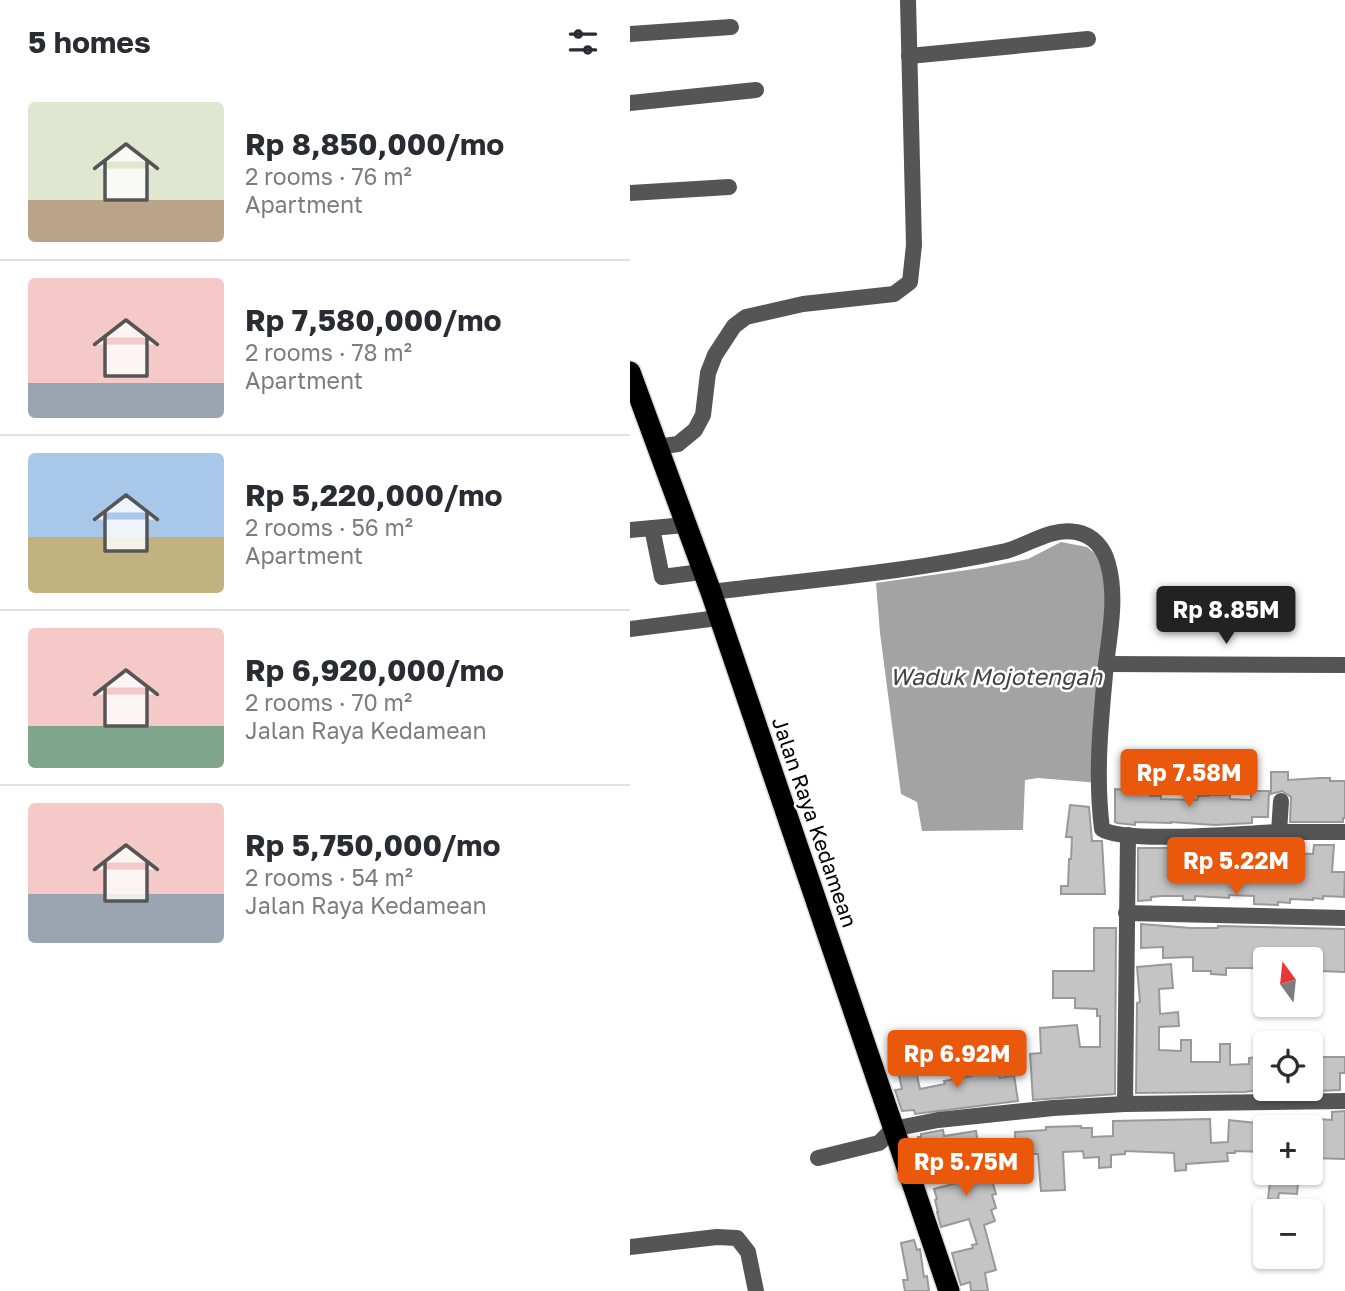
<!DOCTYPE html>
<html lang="en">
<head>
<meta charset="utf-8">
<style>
  :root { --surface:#fff; --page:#f7f7f7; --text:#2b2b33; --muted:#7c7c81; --line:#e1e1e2; --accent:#ea580c }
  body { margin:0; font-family:"Golos Text",sans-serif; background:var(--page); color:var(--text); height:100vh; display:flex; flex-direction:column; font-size:26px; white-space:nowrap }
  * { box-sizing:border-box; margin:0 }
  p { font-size:23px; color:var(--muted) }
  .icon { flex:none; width:38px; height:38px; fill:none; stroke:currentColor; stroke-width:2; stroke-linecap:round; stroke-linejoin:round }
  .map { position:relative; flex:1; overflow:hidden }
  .sheet { display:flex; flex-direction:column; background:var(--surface); width:630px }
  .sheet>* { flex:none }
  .needle { width:46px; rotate:345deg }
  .tools { position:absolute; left:623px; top:947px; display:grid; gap:14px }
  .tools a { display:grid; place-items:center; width:70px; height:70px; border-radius:7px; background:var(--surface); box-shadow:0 2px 5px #0004; font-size:35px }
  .price { position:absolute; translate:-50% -60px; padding:0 16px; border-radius:7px; background:var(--accent); color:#fff; font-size:23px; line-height:46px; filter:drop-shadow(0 2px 4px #0008) }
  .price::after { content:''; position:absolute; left:50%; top:42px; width:21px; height:16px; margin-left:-10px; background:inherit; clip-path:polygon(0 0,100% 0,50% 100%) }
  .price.selected { background:#222; color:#fff }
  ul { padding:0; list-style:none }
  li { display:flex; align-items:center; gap:21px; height:175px; padding:0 28px }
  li+li { border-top:2px solid var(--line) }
  li span { display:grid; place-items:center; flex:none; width:196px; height:140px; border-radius:7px; color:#555 }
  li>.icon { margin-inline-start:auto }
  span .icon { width:84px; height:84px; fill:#fffc; stroke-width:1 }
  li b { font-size:30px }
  h2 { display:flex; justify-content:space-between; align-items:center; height:84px; padding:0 28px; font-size:30px }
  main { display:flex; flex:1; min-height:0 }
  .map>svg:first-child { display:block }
  .water { fill:#a3a3a3 }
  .building { fill:#c4c4c4; stroke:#999; stroke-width:2 }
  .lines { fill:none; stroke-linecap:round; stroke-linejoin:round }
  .highway-casing { stroke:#dbdbdb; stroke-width:24 }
  .minor { stroke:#555; stroke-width:16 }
  .highway { stroke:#000; stroke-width:21 }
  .labels { text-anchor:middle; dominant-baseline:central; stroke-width:5; stroke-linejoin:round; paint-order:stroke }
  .street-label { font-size:21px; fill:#000; stroke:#fff }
  .water-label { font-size:23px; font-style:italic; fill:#444; stroke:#fff }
</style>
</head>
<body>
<main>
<section class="sheet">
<h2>5 homes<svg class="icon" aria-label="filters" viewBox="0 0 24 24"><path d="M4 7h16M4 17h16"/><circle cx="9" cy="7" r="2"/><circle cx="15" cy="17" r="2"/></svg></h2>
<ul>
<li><span style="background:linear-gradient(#dfe7d0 70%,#b9a48a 0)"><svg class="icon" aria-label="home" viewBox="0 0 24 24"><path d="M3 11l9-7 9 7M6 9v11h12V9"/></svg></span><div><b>Rp 8,850,000/mo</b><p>2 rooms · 76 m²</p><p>Apartment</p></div></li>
<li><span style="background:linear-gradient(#f6c9c9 75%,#9aa5b1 0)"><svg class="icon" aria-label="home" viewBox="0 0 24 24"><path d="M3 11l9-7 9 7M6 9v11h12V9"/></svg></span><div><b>Rp 7,580,000/mo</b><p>2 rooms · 78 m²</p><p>Apartment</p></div></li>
<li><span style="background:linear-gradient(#a9c7e8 60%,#c2b280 0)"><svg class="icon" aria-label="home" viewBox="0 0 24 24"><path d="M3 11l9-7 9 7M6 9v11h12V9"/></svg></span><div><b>Rp 5,220,000/mo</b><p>2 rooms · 56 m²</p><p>Apartment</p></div></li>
<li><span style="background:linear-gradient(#f6c9c9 70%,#7fa58c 0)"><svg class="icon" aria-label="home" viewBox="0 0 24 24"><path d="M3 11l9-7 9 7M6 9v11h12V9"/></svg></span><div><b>Rp 6,920,000/mo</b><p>2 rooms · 70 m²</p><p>Jalan Raya Kedamean</p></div></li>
<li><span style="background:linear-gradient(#f6c9c9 65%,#9aa5b1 0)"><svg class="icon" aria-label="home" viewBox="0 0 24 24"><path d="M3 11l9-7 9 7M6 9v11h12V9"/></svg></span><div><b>Rp 5,750,000/mo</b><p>2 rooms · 54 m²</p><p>Jalan Raya Kedamean</p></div></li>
</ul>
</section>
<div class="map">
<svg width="715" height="1291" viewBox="0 0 715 1291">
  <rect width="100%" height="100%" fill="#fff"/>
  <!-- water -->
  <polygon class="water" points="431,542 457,547 478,564 469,783 408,778 395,780 393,830 292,831 287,802 271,794 250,633 246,583 351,568 398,559"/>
  <!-- building -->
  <g class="building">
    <polygon points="641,772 658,772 658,780 690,778 700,778 700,781 715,781 715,818 713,818 713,822 660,822 661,797 652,791 641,794"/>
    <polygon points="485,789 520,792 520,796 531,796 531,799 567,800 568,796 579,796 580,795 600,795 600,799 621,800 621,791 639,791 638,817 622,817 622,823 585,825 541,822 541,823 505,822 505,825 487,823 485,822"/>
    <polygon points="440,805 459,807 462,841 472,841 475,894 431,894 431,886 438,886 439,859 441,859 442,837 436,837"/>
    <polygon points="622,844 622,853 648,853 648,850 661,850 661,853 683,854 684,845 704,845 702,872 715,872 714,897 693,896 693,899 683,898 683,900 660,899 660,903 648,902 648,905 624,904 624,896 599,895 599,898 565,896 565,900 553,900 553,896 532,896 521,897 521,900 508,901 508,848 606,848 606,845"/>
    <polygon points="511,924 561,928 588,928 588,926 715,929 715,972 690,971 690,959 671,959 671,954 646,955 646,959 633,959 633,968 596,968 596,975 581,974 581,971 563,971 563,957 533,958 533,947 511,948"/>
    <polygon points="464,928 486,928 485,1094 403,1100 400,1054 411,1053 410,1028 447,1025 450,1047 470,1047 470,1016 467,1016 467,1009 445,1008 445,998 423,998 423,971 464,971"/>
    <polygon points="541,964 543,988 529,989 530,1014 548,1012 549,1026 529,1027 529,1050 551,1051 551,1040 561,1040 561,1062 590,1062 590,1044 600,1044 600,1065 619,1064 619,1058 631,1057 631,1062 635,1062 635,1089 615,1092 506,1093 507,1003 510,1002 507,967"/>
    <polygon points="356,1052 360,1075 369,1073 370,1078 384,1075 388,1101 285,1114 284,1110 272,1111 265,1090 272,1089 268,1071 285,1067 290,1089 315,1084 314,1081 342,1076 338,1055"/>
    <polygon points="681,1057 715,1057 715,1073 710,1073 710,1090 690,1091 690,1087 681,1087"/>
    <polygon points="715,1111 715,1159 681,1158 681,1127 644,1127 645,1116 702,1120 702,1112"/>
    <polygon points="580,1119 581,1143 598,1142 599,1120 635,1124 635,1152 605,1151 605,1153 597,1153 598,1161 556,1164 556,1170 545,1171 544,1153 495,1151 495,1154 481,1155 481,1167 469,1168 469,1157 454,1158 453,1151 433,1152 435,1190 411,1191 408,1154 386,1154 385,1132 416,1130 416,1127 451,1126 451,1128 462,1128 462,1137 483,1136 483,1121"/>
    <polygon points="313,1130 314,1136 346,1131 349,1149 364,1147 367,1176 361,1177 366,1194 362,1195 366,1208 361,1210 365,1221 354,1225 366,1270 355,1273 358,1291 341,1291 340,1282 331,1285 329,1279 322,1253 343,1248 342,1245 347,1244 339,1219 311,1227 307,1212 308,1212 305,1200 307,1199 304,1189 327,1183 321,1161 295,1168 288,1137 291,1137 291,1134"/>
    <polygon points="641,1172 669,1172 667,1194 649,1193 648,1200 638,1199"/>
    <polygon points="284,1240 287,1250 290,1249 294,1277 297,1276 299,1291 275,1291 273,1280 278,1280 271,1243"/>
  </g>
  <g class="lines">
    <!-- highway casing -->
    <g class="highway-casing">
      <polyline id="highway" points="0,372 81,592 319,1291"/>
    </g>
    <!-- minor -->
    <g class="minor">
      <polyline points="0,34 101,27"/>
      <polyline points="279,56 458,39"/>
      <polyline points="0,103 126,90"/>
      <polyline points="0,193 99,187"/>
      <polyline points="27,447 48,444 65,430 73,415 78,373 85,355 104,326 116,317 173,304 264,294 280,282 284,245 278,0"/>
      <polyline points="22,528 32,577 71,572"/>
      <polyline points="0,530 55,525"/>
      <path d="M81,592C179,580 279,572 376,551C398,545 422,527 446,532C463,535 474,548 478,564C487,596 480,632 476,664C471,718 465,774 472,829C493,844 618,833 650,832C671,832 693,832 715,832"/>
      <polyline points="0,629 88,618"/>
      <polyline points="476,664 715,665"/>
      <polyline points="649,832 651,801"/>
      <polyline points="496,913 715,918"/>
      <polyline points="495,1104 498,835"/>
      <polyline points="188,1158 249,1143 263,1129 308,1120 423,1108 495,1104 715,1101"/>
      <polyline points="0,1247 87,1237 107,1238 118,1252 126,1291"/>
    </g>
    <!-- highway -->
    <use href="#highway" class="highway"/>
  </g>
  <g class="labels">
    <!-- street labels -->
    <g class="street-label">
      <text transform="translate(185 822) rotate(71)">Jalan Raya Kedamean</text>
    </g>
    <!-- water labels -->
    <g class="water-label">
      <text x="366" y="676">Waduk Mojotengah</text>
    </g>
  </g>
</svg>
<div class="tools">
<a><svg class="needle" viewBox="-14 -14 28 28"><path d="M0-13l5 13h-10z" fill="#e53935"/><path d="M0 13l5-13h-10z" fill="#7c7c81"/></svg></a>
<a><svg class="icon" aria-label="locate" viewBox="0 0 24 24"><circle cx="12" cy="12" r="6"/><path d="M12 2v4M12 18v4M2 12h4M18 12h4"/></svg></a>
<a>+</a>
<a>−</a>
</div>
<b class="price selected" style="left:596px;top:646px">Rp 8.85M</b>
<b class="price" style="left:559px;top:809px">Rp 7.58M</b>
<b class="price" style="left:606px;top:897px">Rp 5.22M</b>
<b class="price" style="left:327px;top:1090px">Rp 6.92M</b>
<b class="price" style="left:336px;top:1198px">Rp 5.75M</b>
</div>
</main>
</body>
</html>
